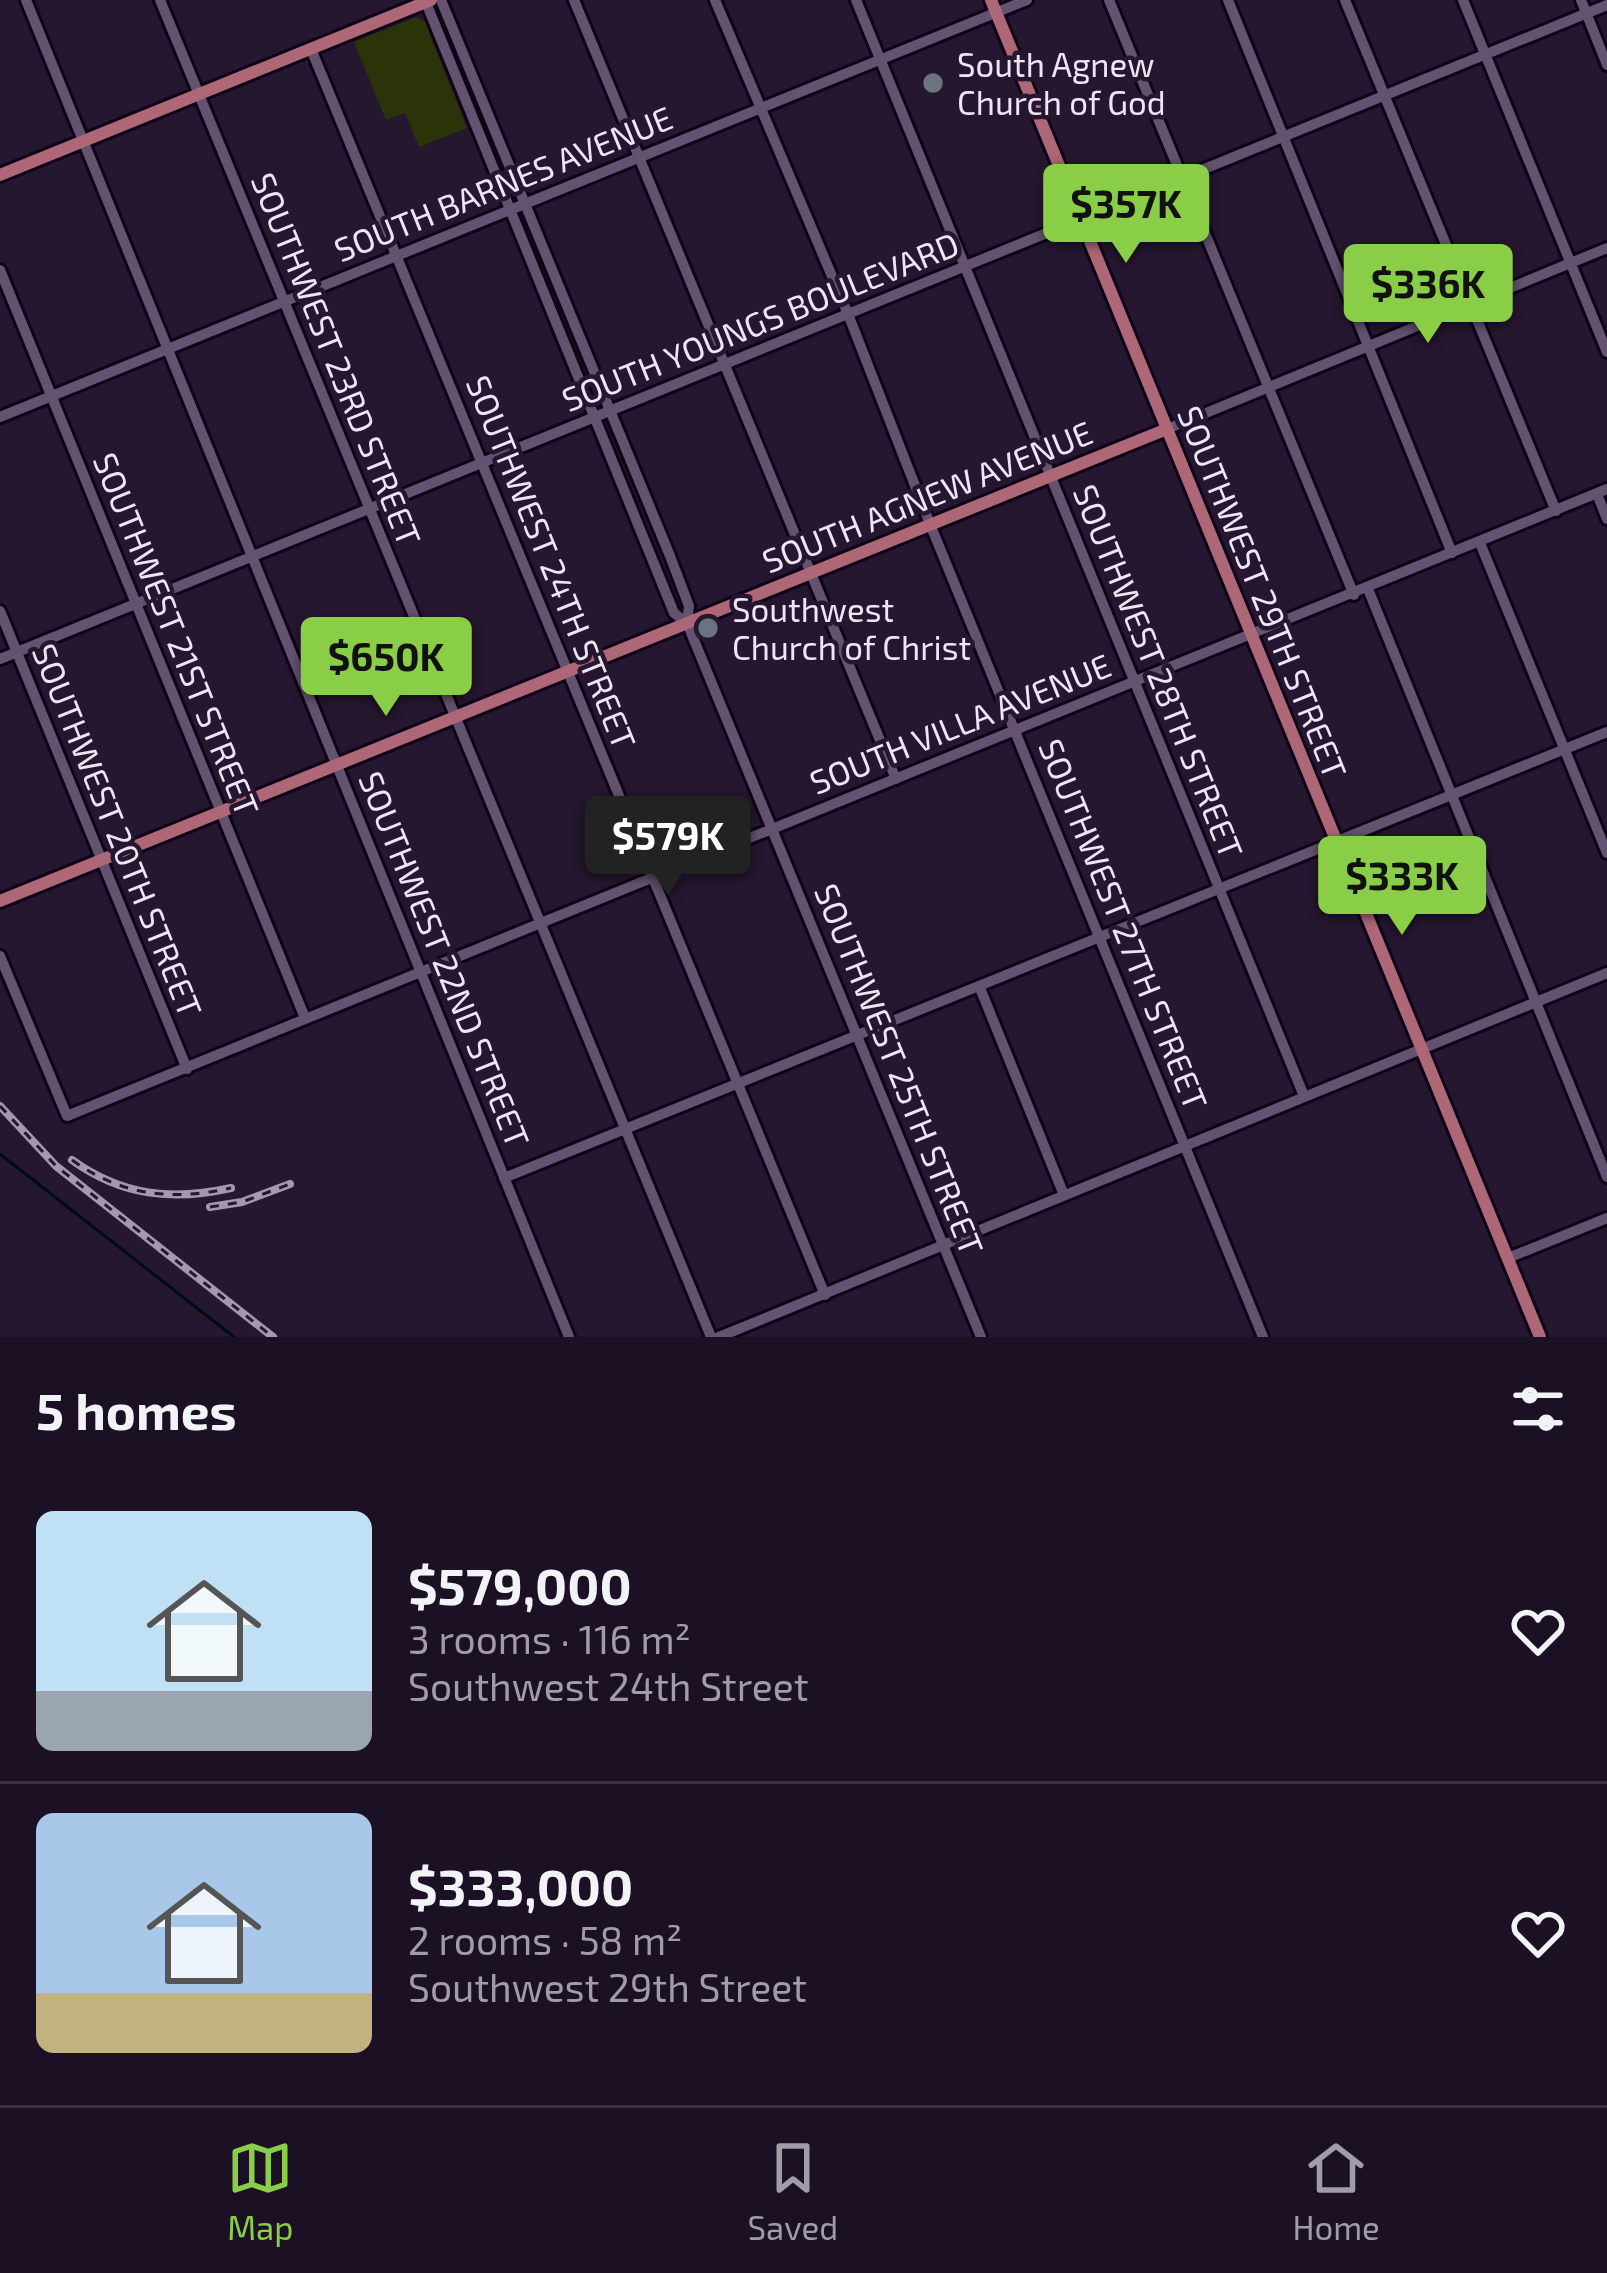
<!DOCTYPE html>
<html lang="en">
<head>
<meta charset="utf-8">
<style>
  :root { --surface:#1c1124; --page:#251a2c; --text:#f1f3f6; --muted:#a09da6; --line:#3a3141; --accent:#8ace47 }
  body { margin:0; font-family:"Exo 2",sans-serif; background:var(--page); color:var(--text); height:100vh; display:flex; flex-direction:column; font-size:45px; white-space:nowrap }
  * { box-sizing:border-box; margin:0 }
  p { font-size:39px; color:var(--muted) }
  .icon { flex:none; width:66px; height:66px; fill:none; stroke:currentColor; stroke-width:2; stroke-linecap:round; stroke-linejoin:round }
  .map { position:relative; height:1337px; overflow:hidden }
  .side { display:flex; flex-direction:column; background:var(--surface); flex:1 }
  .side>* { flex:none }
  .price { position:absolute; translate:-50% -102px; padding:0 27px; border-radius:12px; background:var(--accent); color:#111; font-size:39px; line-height:78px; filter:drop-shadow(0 3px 6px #0008) }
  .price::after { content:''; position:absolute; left:50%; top:72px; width:36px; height:27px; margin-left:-18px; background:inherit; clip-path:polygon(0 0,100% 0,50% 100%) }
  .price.active { background:#222; color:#fff }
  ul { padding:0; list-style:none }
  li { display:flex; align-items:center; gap:36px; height:300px; padding:0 36px }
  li+li { border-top:3px solid var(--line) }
  li span { display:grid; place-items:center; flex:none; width:336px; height:240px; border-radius:18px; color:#555 }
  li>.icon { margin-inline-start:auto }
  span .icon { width:144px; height:144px; fill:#fffc; stroke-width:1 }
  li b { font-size:51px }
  h2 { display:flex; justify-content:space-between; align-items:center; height:144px; padding:0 36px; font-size:51px }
  .tab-bar { display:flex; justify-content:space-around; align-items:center; height:168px; border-top:3px solid var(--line); background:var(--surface); font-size:33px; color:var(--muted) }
  .tab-bar a { display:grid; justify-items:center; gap:6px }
  .tab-bar .active { color:var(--accent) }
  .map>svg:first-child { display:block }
  .green { fill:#2b3408 }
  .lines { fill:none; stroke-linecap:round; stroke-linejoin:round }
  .stream { stroke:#000c13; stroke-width:3 }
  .minor-casing { stroke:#0e0317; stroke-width:16 }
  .major-casing { stroke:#0e0317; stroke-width:18 }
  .minor { stroke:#635370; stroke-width:10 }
  .major { stroke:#ad6776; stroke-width:12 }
  .rail-casing { stroke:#a398ac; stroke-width:8 }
  .rail { stroke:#261730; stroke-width:3; stroke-dasharray:9; stroke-linecap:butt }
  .worship-dot { fill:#6b7280; stroke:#261730; stroke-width:4.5 }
  .labels { text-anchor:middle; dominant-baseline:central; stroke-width:9; stroke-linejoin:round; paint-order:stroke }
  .poi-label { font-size:33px; fill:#eee5f6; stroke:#261730; text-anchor:start }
  .street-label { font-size:33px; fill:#eee5f6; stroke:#261730 }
</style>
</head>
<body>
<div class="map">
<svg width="1607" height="1337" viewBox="0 0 1607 1337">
  <rect width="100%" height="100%" fill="#261730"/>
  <!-- green -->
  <polygon class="green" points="416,17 425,22 467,128 419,147 405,113 386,120 354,42"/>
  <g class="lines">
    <!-- stream -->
    <polyline class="stream" points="0,1154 234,1337"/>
    <!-- minor casing -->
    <g class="minor-casing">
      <g id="minor">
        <polyline points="26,0 569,1337"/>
        <polyline points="160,0 711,1337"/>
        <polyline points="425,0 674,613 687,623"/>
        <polyline points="441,0 670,556 689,606 687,623 981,1337"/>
        <polyline points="574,0 896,779"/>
        <polyline points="715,0 848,314 930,524 1263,1337"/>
        <polyline points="856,0 1304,1096"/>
        <polyline points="1109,0 1354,595"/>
        <polyline points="1228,0 1452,553"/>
        <polyline points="1345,0 1556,511"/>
        <polyline points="1463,0 1607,352"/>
        <polyline points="1581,0 1607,65"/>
        <polyline points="311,49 825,1295"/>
        <polyline points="0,270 305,1018"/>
        <polyline points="0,417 1027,0"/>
        <polyline points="1167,429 1607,248"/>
        <polyline points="1597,494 1607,519"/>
        <polyline points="1480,543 1607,853"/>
        <polyline points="1368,589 1607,1177"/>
        <polyline points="0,611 187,1069"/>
        <polyline points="0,659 1607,5"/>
        <polyline points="0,956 67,1116 1607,489"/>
        <polyline points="980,988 1064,1195"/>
        <polyline points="504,1178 1607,732"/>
        <polyline points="1508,1258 1607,1218"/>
        <polyline points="719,1337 1607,973"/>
      </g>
    </g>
    <!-- major casing -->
    <g class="major-casing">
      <g id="major">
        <polyline points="991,0 1540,1337"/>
        <polyline points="0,175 431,0"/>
        <polyline points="0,901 1167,429"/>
      </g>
    </g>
    <!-- minor -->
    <use href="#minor" class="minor"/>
    <!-- major -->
    <use href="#major" class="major"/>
    <!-- rail casing -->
    <g class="rail-casing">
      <g id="rail">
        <polyline points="0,1106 56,1166 273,1337"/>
        <path d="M72,1160C122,1196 172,1201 231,1188"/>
        <polyline points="210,1207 242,1202 290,1184"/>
      </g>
    </g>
    <!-- rail -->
    <use href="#rail" class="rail"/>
  </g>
  <!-- markers -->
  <g class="worship-dot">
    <circle cx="933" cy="83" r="12"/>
    <circle cx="708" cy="628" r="12"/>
  </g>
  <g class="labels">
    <!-- poi labels -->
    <g class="poi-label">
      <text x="957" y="64">South Agnew<tspan x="957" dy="38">Church of God</tspan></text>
      <text x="732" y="609">Southwest<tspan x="732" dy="38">Church of Christ</tspan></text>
    </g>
    <!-- street labels -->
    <g class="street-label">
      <text transform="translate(503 183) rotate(-22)">SOUTH BARNES AVENUE</text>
      <text transform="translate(760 321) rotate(-22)">SOUTH YOUNGS BOULEVARD</text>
      <text transform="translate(337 359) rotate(68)">SOUTHWEST 23RD STREET</text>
      <text transform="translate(927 496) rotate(-22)">SOUTH AGNEW AVENUE</text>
      <text transform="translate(552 562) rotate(68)">SOUTHWEST 24TH STREET</text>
      <text transform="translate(1263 592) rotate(68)">SOUTHWEST 29TH STREET</text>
      <text transform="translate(177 634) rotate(68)">SOUTHWEST 21ST STREET</text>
      <text transform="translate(1159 671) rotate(68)">SOUTHWEST 28TH STREET</text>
      <text transform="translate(960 723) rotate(-22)">SOUTH VILLA AVENUE</text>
      <text transform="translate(118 830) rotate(68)">SOUTHWEST 20TH STREET</text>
      <text transform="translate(1124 924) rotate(68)">SOUTHWEST 27TH STREET</text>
      <text transform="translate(445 959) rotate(68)">SOUTHWEST 22ND STREET</text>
      <text transform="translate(900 1069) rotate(68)">SOUTHWEST 25TH STREET</text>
    </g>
  </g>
</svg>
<b class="price" style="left:1126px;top:266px">$357K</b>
<b class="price" style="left:1428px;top:346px">$336K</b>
<b class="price" style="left:386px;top:719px">$650K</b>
<b class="price active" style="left:668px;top:898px">$579K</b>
<b class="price" style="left:1402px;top:938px">$333K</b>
</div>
<section class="side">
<h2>5 homes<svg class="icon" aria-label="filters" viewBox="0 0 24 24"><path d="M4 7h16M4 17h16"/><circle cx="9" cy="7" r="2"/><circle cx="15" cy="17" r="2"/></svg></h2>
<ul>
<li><span style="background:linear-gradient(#bfe0f5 75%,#9aa5b1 0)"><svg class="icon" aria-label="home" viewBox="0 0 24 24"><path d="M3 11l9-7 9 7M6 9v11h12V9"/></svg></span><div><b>$579,000</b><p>3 rooms · 116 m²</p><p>Southwest 24th Street</p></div><svg class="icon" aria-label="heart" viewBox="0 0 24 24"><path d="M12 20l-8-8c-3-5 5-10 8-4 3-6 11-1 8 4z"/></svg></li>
<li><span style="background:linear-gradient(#a9c7e8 75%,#c2b280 0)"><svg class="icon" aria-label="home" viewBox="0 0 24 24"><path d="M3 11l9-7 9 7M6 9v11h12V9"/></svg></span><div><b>$333,000</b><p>2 rooms · 58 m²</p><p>Southwest 29th Street</p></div><svg class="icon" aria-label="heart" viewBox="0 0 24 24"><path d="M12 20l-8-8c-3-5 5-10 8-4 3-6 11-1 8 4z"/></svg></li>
</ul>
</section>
<nav class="tab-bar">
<a class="active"><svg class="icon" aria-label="map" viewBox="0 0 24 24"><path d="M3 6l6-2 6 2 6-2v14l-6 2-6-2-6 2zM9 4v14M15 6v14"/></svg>Map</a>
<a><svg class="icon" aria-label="saved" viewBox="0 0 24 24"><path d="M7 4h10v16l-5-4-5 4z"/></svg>Saved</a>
<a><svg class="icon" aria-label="home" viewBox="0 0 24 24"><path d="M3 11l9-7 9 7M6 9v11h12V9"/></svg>Home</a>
</nav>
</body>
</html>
